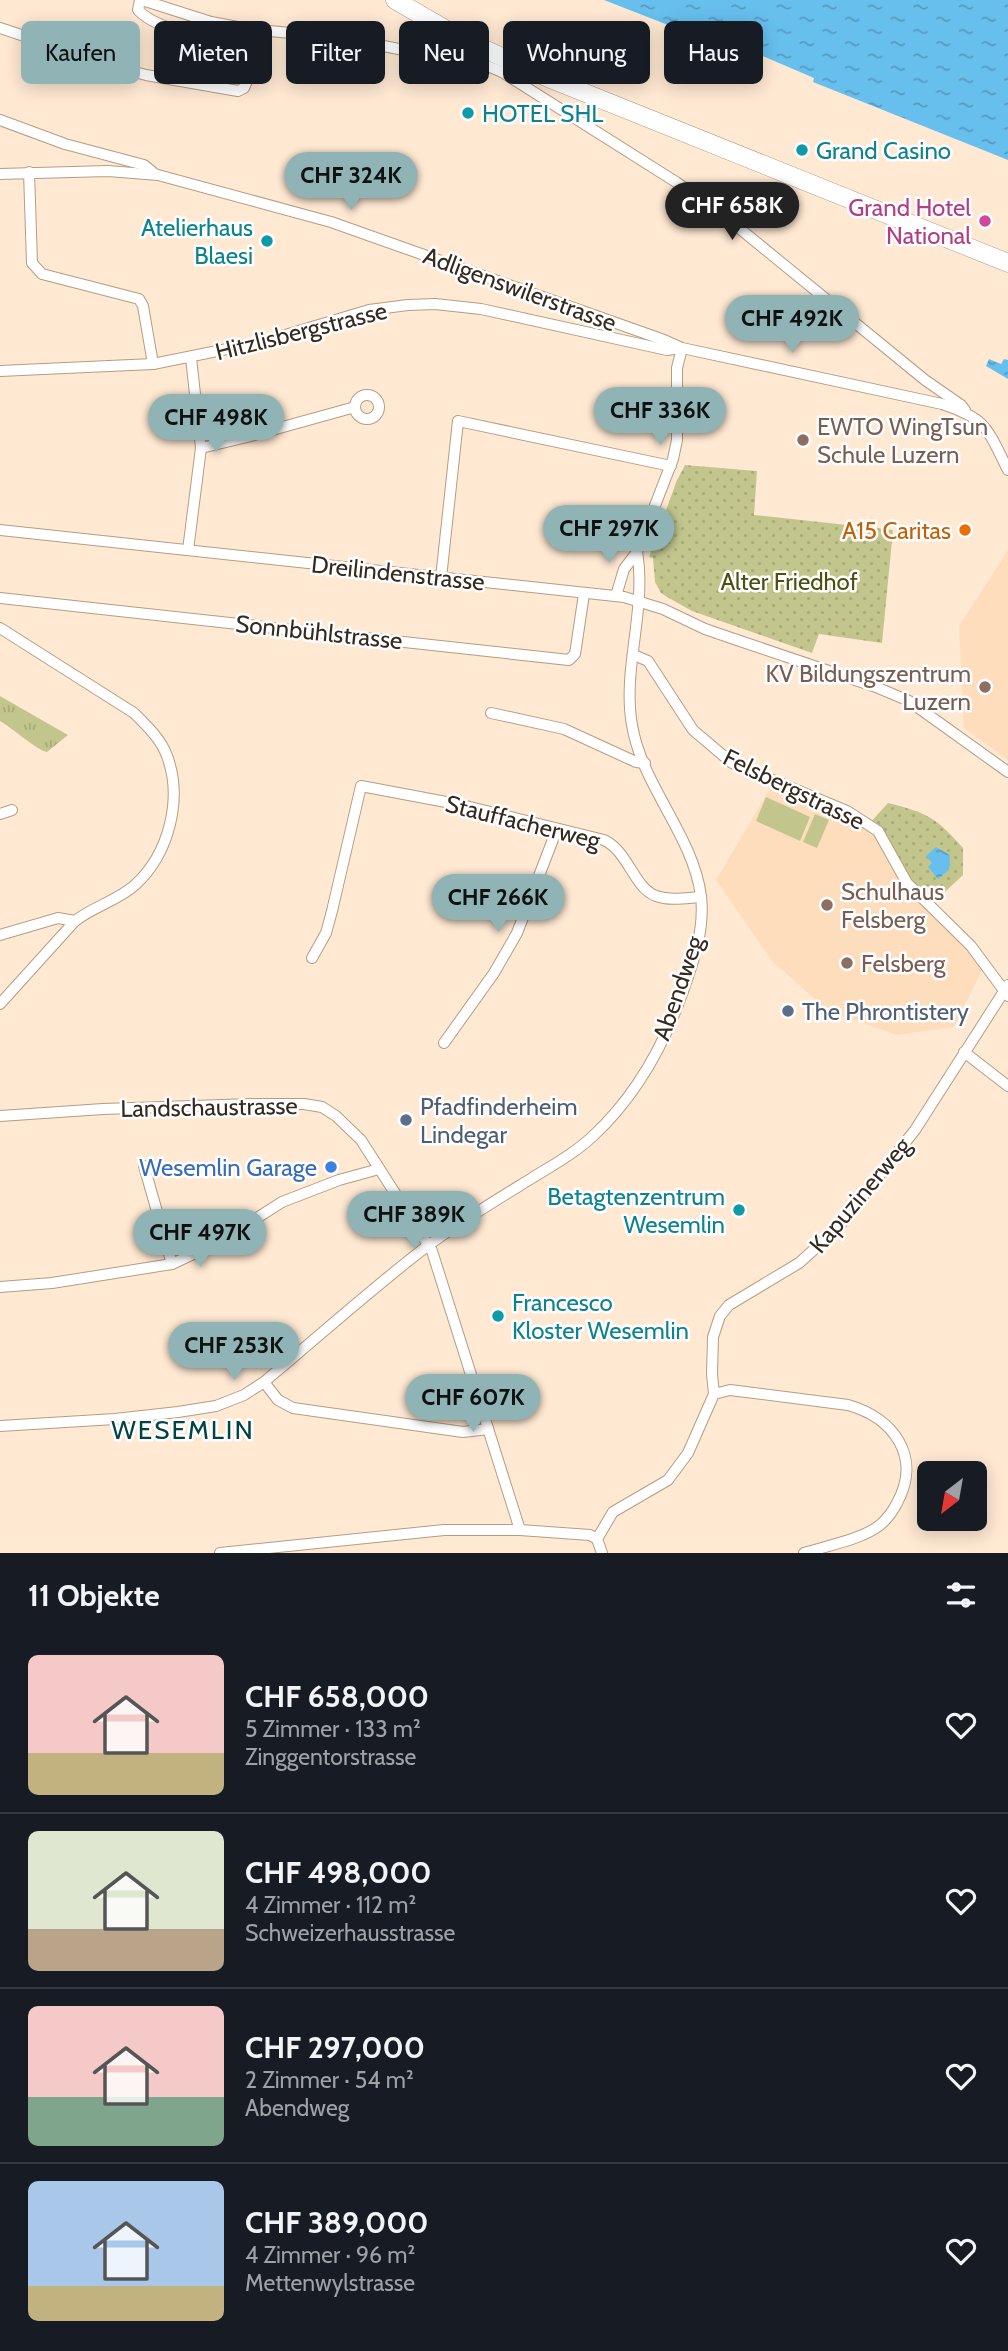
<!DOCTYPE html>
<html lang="de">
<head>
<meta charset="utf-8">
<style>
  :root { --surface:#171b24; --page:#20242c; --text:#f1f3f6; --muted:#9ea1a6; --line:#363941; --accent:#90b4b6 }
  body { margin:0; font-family:Cabin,sans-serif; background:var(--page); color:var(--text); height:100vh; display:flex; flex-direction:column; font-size:26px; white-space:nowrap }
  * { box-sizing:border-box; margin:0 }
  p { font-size:23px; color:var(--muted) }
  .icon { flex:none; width:38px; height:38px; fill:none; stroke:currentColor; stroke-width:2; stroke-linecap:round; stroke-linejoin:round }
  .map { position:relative; height:1553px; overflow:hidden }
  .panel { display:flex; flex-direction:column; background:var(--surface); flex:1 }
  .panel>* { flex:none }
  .guide { position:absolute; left:21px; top:21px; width:966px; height:63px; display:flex; gap:14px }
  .needle { width:46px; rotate:211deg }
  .buttons { position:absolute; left:917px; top:1461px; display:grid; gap:14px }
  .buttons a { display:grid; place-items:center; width:70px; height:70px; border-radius:10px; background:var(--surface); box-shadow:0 4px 18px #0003; font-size:35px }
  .price { position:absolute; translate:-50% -60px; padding:0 16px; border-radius:24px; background:var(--accent); color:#111; font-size:23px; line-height:46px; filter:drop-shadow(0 2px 4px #0008) }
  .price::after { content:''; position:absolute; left:50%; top:42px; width:21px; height:16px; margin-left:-10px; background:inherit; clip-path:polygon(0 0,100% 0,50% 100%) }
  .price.active { background:#222; color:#fff }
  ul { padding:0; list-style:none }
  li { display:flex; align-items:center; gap:21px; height:175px; padding:0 28px }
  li+li { border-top:2px solid var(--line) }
  li span { display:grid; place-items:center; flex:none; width:196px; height:140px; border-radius:10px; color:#555 }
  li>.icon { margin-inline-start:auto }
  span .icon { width:84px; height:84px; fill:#fffc; stroke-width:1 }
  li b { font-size:30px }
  h2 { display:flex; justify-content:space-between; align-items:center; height:84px; padding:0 28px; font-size:30px }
  .tag { padding:0 24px; border-radius:10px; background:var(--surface); box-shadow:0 4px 18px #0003; font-size:24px; line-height:63px }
  .tag.active { background:var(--accent); color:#111 }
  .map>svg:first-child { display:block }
  .built { fill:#feddbc }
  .grass { fill:url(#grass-tufts) }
  .park { fill:url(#park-dots) }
  .pitch { fill:#c2c68d }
  .water { fill:url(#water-ripples) }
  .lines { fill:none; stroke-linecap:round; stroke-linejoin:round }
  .street-casing { stroke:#b69c82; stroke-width:12 }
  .primary-casing { stroke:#b69c82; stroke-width:19 }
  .street { stroke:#fff; stroke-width:10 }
  .primary { stroke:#fff; stroke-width:18 }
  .culture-dot { fill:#0f9aa8; stroke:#fff; stroke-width:2.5 }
  .hotel-dot { fill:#d1479c; stroke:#fff; stroke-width:2.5 }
  .education-dot { fill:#8d6e63; stroke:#fff; stroke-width:2.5 }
  .food-dot { fill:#e8710a; stroke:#fff; stroke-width:2.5 }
  .service-dot { fill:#5c6f8a; stroke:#fff; stroke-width:2.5 }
  .shop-dot { fill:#3f7fe0; stroke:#fff; stroke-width:2.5 }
  .labels { text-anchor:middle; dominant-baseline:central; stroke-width:5; stroke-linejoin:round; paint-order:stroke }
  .culture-label { font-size:24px; fill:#0d838f; stroke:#fff; text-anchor:start }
  .hotel-label { font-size:24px; fill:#b23c85; stroke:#fff; text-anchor:end }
  .street-label { font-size:24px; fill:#352a20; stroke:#fff }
  .education-label { font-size:24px; fill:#785e54; stroke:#fff; text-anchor:start }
  .food-label { font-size:24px; fill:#c56008; stroke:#fff; text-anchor:end }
  .park-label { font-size:24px; fill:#4d4f0f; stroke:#fff }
  .service-label { font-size:24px; fill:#4e5e75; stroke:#fff; text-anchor:start }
  .shop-label { font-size:24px; fill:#366cbe; stroke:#fff; text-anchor:end }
  .neighbourhood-label { font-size:26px; letter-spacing:2px; fill:#004345; stroke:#fff }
</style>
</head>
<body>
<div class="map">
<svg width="1008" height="1553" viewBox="0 0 1008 1553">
  <defs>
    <pattern id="grass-tufts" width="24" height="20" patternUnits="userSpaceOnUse" patternTransform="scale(1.75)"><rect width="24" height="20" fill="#c2c68d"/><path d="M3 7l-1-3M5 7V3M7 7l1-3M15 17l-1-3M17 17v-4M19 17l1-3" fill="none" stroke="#a7aa79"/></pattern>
    <pattern id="park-dots" width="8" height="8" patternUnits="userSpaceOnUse" patternTransform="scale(1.75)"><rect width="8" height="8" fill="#c2c68d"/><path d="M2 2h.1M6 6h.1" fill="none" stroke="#a7aa79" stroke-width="1.8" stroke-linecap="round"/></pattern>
    <pattern id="water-ripples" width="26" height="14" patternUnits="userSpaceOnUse" patternTransform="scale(1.75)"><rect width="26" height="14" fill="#67bfee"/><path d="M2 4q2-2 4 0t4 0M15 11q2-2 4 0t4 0" fill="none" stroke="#569bc0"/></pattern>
  </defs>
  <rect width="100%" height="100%" fill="#ffe9d3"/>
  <!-- built -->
  <g class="built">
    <polygon points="1008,550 1008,760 964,728 959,626"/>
    <polygon points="771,787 856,823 876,836 901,884 913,898 955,935 983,968 954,1027 897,1035 828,1011 772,961 716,880"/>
  </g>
  <!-- grass -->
  <path class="grass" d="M0,696L68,735L47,752C38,751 12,728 0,721Z"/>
  <!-- park -->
  <g class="park">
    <polygon points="685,465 757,471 754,515 893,530 882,643 819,634 812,653 692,611 667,597 661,593 655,582 653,558 649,557 677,480"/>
    <path d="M888,803C928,813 935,817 963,848V875L931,905L917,894L869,824Z"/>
  </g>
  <!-- pitch -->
  <g class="pitch">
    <polygon points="766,797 810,817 800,841 756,821"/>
    <polygon points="815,814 829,820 817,848 803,842"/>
  </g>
  <!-- water -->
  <g class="water">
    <polygon points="604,0 1008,0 1008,160 813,82 814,78 760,55 755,59"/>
    <polygon points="989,359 1001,364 1004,359 1008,360 1008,379 986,366"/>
    <polygon points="936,847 950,855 949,870 938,879 928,867 932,863 926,856"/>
  </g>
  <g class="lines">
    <!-- street casing -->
    <g class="street-casing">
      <g id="street">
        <polyline points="142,0 211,22 248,29 343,38 490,67 502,72 508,69"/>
        <path d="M0,28L120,68L146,75L238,91L244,88C266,41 229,44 199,36C180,32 152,25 138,10L140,0"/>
        <polyline points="502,72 676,182 723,215 925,380 961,405 965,410"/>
        <polyline points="0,120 65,144 144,165 155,174"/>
        <polyline points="29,172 32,263 42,274 139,299 143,306 153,364"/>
        <path d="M0,174L108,171L158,175L331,222L664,340L682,348L942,404C988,419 987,429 1008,470"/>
        <polyline points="0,371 153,364 262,342 369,310 408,305 435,304 481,309 667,350 681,348"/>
        <circle cx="367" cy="407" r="12"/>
        <polyline points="201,448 247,437 355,407"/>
        <polyline points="0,530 624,597 663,609 705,629 737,640 876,687 909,701 1008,772"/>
        <polyline points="188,550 201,448 191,358"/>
        <polyline points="441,578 458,421 671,466"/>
        <polyline points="616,596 624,569 637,552 673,459 677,440 677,368 682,348"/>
        <polyline points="0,598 569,660 575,654 584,594"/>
        <path d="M0,628L134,713C147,726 161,739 167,756C183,799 169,854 135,885C117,901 94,906 75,921L58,918L0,935"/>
        <polyline points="634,655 648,661 693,730 732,763 847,811 878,831 907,883 971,946 1008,996"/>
        <polyline points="491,713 564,729 636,762 645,763"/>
        <polyline points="0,814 12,810"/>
        <path d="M312,958L326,933L332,911L361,786L462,805L604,840C629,852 633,887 656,896C670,901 686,898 701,897"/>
        <polyline points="0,1004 75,921"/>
        <polyline points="444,1043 494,973 517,933 557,829"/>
        <polyline points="964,1052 1008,1086"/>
        <polyline points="0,1116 103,1109 252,1104 304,1104 322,1107 336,1116 361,1140 432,1251 520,1530"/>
        <polyline points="144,1166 172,1264"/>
        <polyline points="0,1287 52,1283 172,1264 221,1241 282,1202 339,1180 379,1169"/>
        <polyline points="264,1382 278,1400 293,1408 463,1432 488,1429"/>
        <path d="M714,1394L730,1390L848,1405C894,1418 922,1457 897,1503C893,1511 887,1519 880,1525C863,1539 826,1546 804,1553"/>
        <path d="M0,1426L115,1419L178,1412L216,1406L244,1395L264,1382C318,1337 370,1290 426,1247C458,1223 498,1199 532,1178C553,1165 575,1153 593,1136C634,1098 663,1047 682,994C693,963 705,930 701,896C693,835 642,786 632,725C622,669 647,609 637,552"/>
        <polyline points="597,1539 613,1512 668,1480 688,1453 714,1394 712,1374 713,1337 720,1316 729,1305 799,1263 837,1229 915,1130 1008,985"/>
        <polyline points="220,1553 444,1530 520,1530 590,1535 597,1539 602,1553"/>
      </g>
    </g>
    <!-- primary casing -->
    <g class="primary-casing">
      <polyline id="primary" points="395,0 464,40 553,80 1008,263"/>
    </g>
    <!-- street -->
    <use href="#street" class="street"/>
    <!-- primary -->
    <use href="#primary" class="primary"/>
  </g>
  <!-- markers -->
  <g class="culture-dot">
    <circle cx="468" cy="113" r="7"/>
    <circle cx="802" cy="150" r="7"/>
    <circle cx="267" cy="241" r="7"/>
    <circle cx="739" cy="1210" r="7"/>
    <circle cx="498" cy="1316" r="7"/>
  </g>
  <circle class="hotel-dot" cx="985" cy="221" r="7"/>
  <g class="education-dot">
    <circle cx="803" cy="440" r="7"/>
    <circle cx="985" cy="687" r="7"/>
    <circle cx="827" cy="905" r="7"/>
    <circle cx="847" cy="963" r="7"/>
  </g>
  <circle class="food-dot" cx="965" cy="530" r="7"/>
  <g class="service-dot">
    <circle cx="788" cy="1011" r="7"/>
    <circle cx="406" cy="1120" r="7"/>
  </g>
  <circle class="shop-dot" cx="331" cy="1167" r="7"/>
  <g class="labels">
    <!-- culture labels -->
    <g class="culture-label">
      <text x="482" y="113">HOTEL SHL</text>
      <text x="816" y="150">Grand Casino</text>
      <text x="253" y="227" text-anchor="end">Atelierhaus<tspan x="253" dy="28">Blaesi</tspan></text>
      <text x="725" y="1196" text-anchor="end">Betagtenzentrum<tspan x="725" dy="28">Wesemlin</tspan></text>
      <text x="512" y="1302">Francesco<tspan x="512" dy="28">Kloster Wesemlin</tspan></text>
    </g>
    <!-- hotel labels -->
    <g class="hotel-label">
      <text x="971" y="207">Grand Hotel<tspan x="971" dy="28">National</tspan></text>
    </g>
    <!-- street labels -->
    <g class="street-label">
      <text transform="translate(520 289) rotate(20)">Adligenswilerstrasse</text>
      <text transform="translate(301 331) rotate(-14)">Hitzlisbergstrasse</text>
      <text transform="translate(398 573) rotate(6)">Dreilindenstrasse</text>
      <text transform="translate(319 632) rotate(6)">Sonnbühlstrasse</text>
      <text transform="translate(794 789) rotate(26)">Felsbergstrasse</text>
      <text transform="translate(523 822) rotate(14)">Stauffacherweg</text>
      <text transform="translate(678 988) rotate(-71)">Abendweg</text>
      <text transform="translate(209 1107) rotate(-1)">Landschaustrasse</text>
      <text transform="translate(860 1195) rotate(-50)">Kapuzinerweg</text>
    </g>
    <!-- education labels -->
    <g class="education-label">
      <text x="817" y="426">EWTO WingTsun<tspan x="817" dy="28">Schule Luzern</tspan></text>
      <text x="971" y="673" text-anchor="end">KV Bildungszentrum<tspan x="971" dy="28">Luzern</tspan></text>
      <text x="841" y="891">Schulhaus<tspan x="841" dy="28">Felsberg</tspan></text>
      <text x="861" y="963">Felsberg</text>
    </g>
    <!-- food labels -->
    <g class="food-label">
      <text x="951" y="530">A15 Caritas</text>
    </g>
    <!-- park labels -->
    <g class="park-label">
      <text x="789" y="581">Alter Friedhof</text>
    </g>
    <!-- service labels -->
    <g class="service-label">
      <text x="802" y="1011">The Phrontistery</text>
      <text x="420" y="1106">Pfadfinderheim<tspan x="420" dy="28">Lindegar</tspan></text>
    </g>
    <!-- shop labels -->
    <g class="shop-label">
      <text x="317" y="1167">Wesemlin Garage</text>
    </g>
    <!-- neighbourhood labels -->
    <g class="neighbourhood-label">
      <text x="183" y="1430">WESEMLIN</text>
    </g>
  </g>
</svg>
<div class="buttons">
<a><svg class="needle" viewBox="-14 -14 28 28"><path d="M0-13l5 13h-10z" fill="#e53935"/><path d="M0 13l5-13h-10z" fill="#9ea1a6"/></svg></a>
</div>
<b class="price" style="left:351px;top:212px">CHF 324K</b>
<b class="price active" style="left:732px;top:242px">CHF 658K</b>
<b class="price" style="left:792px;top:355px">CHF 492K</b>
<b class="price" style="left:660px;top:447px">CHF 336K</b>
<b class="price" style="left:216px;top:454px">CHF 498K</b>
<b class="price" style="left:609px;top:565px">CHF 297K</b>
<b class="price" style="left:498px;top:934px">CHF 266K</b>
<b class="price" style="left:414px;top:1251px">CHF 389K</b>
<b class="price" style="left:200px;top:1269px">CHF 497K</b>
<b class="price" style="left:234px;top:1382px">CHF 253K</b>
<b class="price" style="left:473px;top:1434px">CHF 607K</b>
<div class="guide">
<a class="tag active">Kaufen</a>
<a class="tag">Mieten</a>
<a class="tag">Filter</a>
<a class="tag">Neu</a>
<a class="tag">Wohnung</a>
<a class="tag">Haus</a>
</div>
</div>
<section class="panel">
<h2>11 Objekte<svg class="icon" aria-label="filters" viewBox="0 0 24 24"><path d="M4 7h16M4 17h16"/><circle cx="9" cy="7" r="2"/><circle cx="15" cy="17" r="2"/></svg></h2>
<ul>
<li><span style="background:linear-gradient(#f6c9c9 70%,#c2b280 0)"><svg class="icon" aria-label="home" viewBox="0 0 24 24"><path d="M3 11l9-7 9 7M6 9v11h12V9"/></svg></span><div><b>CHF 658,000</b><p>5 Zimmer · 133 m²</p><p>Zinggentorstrasse</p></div><svg class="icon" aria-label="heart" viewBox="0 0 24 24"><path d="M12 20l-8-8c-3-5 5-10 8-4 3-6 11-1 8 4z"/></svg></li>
<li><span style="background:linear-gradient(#dfe7d0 70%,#b9a48a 0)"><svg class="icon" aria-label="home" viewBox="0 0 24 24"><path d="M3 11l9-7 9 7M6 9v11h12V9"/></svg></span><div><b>CHF 498,000</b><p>4 Zimmer · 112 m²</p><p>Schweizerhausstrasse</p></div><svg class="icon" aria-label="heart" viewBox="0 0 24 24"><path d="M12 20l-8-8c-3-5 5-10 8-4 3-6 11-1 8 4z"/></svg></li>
<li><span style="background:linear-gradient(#f6c9c9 65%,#7fa58c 0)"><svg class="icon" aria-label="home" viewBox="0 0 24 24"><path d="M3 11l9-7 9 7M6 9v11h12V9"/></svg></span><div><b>CHF 297,000</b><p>2 Zimmer · 54 m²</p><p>Abendweg</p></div><svg class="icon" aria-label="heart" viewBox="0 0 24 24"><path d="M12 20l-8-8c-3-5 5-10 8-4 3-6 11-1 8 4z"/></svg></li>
<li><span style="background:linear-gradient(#a9c7e8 75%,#c2b280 0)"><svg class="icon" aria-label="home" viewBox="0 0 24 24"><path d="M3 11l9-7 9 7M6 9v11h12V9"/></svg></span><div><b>CHF 389,000</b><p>4 Zimmer · 96 m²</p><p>Mettenwylstrasse</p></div><svg class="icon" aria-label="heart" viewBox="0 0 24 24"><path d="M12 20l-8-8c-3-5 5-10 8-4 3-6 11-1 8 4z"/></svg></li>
</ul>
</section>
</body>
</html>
